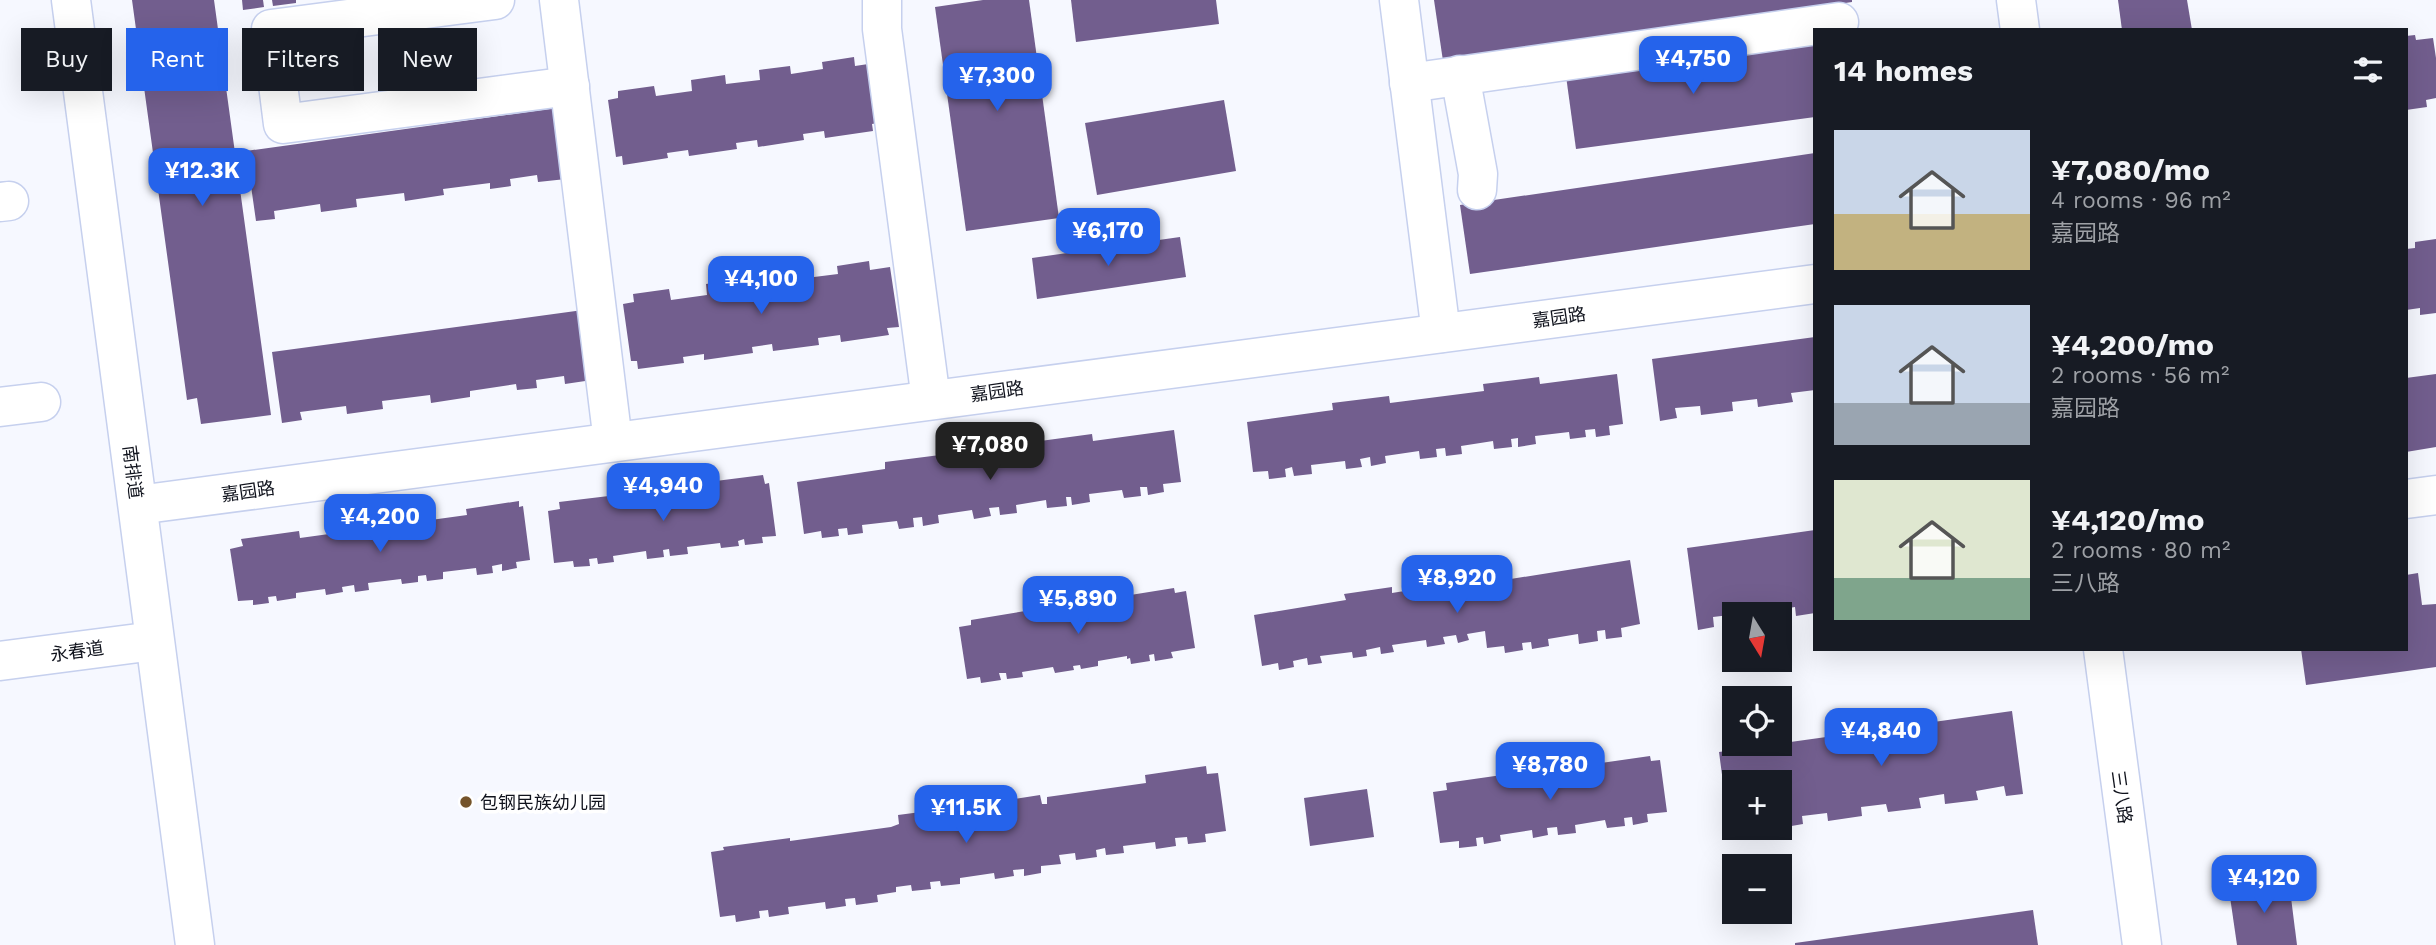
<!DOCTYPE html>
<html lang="en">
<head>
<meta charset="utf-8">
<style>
  :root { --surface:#171b24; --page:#242831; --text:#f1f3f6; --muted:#9ea1a6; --accent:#2563eb }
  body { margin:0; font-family:"Work Sans","Noto Sans SC",sans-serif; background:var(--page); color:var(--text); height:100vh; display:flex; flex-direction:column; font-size:26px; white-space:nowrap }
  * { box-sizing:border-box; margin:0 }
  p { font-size:23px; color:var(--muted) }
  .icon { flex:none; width:38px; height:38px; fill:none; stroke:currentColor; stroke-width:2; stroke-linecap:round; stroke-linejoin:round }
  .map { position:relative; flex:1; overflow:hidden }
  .panel { position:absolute; left:1813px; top:28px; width:595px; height:623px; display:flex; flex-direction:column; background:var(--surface); border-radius:0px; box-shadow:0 7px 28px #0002 }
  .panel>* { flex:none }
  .banner { position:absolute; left:21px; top:28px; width:665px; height:63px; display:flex; gap:14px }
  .needle { width:46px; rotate:169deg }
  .fabs { position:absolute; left:1722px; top:602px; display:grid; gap:14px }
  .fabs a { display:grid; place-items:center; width:70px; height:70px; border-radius:0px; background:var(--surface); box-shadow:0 7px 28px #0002; font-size:35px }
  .price { position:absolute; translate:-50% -60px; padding:0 16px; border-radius:14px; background:var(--accent); color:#fff; font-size:23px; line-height:46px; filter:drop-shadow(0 2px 4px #0008) }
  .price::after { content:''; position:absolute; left:50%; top:42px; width:21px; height:16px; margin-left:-10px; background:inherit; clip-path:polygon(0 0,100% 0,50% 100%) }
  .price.on { background:#222; color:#fff }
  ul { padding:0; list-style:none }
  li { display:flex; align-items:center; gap:21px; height:175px; padding:0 21px }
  li span { display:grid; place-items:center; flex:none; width:196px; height:140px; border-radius:0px; color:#555 }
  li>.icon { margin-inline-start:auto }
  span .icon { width:84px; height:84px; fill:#fffc; stroke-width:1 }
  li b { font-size:30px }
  h2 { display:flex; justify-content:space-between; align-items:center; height:84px; padding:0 21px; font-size:30px }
  .tag { padding:0 24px; border-radius:0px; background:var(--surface); box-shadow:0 7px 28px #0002; font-size:24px; line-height:63px }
  .tag.on { background:var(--accent); color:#fff }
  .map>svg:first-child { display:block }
  .building { fill:#725e8e }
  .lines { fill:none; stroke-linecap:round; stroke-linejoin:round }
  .minor-casing { stroke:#c6d0ee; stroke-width:41 }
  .major-casing { stroke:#c6d0ee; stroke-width:41 }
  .minor { stroke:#fff; stroke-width:38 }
  .major { stroke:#fff; stroke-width:38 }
  .poi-dot { fill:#75542b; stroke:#fff; stroke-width:2.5 }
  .labels { text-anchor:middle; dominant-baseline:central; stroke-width:7; stroke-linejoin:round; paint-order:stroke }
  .street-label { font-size:18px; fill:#10131d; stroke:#fff }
  .poi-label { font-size:18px; fill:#10131d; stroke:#fff; text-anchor:start }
</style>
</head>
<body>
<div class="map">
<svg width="2436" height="945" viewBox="0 0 2436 945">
  <rect width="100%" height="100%" fill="#f6f8ff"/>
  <!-- building -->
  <g class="building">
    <polygon points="132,0 214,0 271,415 201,424 197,398 187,400"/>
    <polygon points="242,0 263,0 264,7 243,10"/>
    <polygon points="272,0 296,0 296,3 273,6"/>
    <polygon points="983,0 1029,0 1059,218 966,231 935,7"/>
    <polygon points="1071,0 1216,0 1219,24 1076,42"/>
    <polygon points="1434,0 1852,0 1852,2 1443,61"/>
    <polygon points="2118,0 2187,0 2192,30 2122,30"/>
    <polygon points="2415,35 2416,40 2433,38 2436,58 2436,98 2426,100 2427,107 2406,110 2406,36"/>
    <polygon points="1815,43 1815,117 1576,149 1566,76"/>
    <polygon points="854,57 855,66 875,63 883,122 872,124 873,131 825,138 824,131 803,134 804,140 758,147 757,140 736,143 737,149 689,156 688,150 667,153 668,158 623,165 622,156 616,157 608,100 618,98 618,91 654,86 656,96 692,91 691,80 725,75 726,84 760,80 759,70 790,66 791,74 823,69 822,62"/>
    <polygon points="1224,100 1236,171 1097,195 1085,123"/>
    <polygon points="557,108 566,179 538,182 537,175 510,179 511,186 490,189 490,183 443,189 444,195 405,201 404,193 356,199 357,207 321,212 320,204 274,211 275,219 256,221 246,151"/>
    <polygon points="1815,153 1815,224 1470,274 1460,205"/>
    <polygon points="1180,237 1186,277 1037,299 1032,258"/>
    <polygon points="2436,239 2436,313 2420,315 2420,308 2406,310 2406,249 2415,248 2415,242"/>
    <polygon points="869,261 870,270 890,267 899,327 887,328 889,335 841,342 840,335 818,338 819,345 773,351 772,344 752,347 753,353 704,360 704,354 683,357 684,363 638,369 637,361 631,361 623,304 634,302 633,294 669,289 671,300 707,295 706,284 740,279 741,289 775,284 774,275 805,270 806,278 838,274 837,266"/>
    <polygon points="583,310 592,380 565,384 564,376 536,380 537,388 517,390 516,384 470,391 470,397 431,403 430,395 382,401 383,409 347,414 346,406 300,412 302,420 282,423 272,352"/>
    <polygon points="1815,337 1815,390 1791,393 1793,402 1758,407 1757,399 1732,402 1733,411 1701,415 1700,406 1675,408 1677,418 1660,421 1652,359"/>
    <polygon points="1617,374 1623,424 1609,426 1610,435 1596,437 1595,429 1585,430 1586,437 1570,439 1569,432 1535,436 1536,444 1518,447 1518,438 1511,439 1512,447 1494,449 1493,441 1461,446 1462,454 1446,456 1445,448 1436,449 1437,457 1420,459 1419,451 1385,456 1386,463 1371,466 1370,457 1360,459 1362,467 1346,469 1345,461 1311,465 1312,474 1294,476 1292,467 1285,469 1286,477 1269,479 1268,471 1253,472 1247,422 1333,410 1332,403 1389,396 1390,403 1484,391 1483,384 1539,377 1540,384"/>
    <polygon points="2436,374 2436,447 2406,452 2406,378"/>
    <polygon points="1174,430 1181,482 1163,484 1164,492 1148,495 1147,487 1140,487 1141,496 1124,498 1122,490 1089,494 1090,502 1072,505 1071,497 1066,497 1067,506 1047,508 1046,500 1016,505 1017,513 1000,515 999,507 989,508 991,516 974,519 972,510 938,515 939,523 923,526 922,517 913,518 914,527 899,529 897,521 862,525 863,533 848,535 847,528 838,529 839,536 822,538 821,531 804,534 797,482 885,469 885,462 940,455 941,462 1034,449 1033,442 1092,434 1093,441"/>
    <polygon points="763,475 765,484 769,483 776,536 762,537 763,543 745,545 744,539 738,541 739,546 721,548 720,543 687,547 688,554 670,556 669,549 663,550 664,557 647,559 646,551 613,556 614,562 598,564 597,558 589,559 590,566 574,567 573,561 554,563 548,511 560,509 559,502 617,495 618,503 709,491 708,482"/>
    <polygon points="519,501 519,507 523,506 530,560 516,562 517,568 502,571 502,564 492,566 493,573 477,575 476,568 443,572 443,579 427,581 426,575 418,576 418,582 402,584 401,579 368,583 369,590 355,592 354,585 342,587 343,592 326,595 325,589 296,593 296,598 277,601 276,596 268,597 269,603 253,605 253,600 238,601 230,549 243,546 241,539 299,531 300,538 467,515 466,509"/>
    <polygon points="1815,530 1815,613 1796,616 1795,607 1770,611 1771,614 1738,614 1713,617 1714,627 1698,630 1687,548"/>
    <polygon points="1630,560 1640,624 1621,628 1622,637 1606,639 1605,630 1597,631 1598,641 1579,644 1578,634 1548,639 1549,646 1532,649 1531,642 1522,643 1523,650 1505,653 1504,646 1487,648 1485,631 1467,634 1469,640 1458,643 1456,635 1443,637 1445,644 1427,647 1426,640 1392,645 1394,652 1381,654 1380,647 1366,650 1367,656 1353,658 1352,652 1320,656 1322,663 1308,665 1307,658 1293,661 1294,667 1279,670 1278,663 1262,666 1254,615 1346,600 1344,594 1392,587 1392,593 1485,578 1486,583"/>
    <polygon points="2418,573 2422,605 2436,604 2436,667 2306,685 2301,649 2406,649 2406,575"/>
    <polygon points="1174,588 1175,593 1186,591 1195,648 1171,652 1173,658 1155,661 1154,654 1149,655 1150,661 1131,664 1130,658 1127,659 1127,656 1098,661 1098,666 1081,669 1080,665 1073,666 1074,670 1055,673 1053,667 1022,672 1023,677 1007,679 1006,673 999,673 1001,680 981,683 980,677 967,679 959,627 971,625 971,620 1025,611 1026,616 1119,602 1118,597"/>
    <polygon points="2012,711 2023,794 2006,796 2004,786 1976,791 1978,800 1945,804 1944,794 1919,798 1921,808 1888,812 1886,804 1861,807 1862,816 1828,821 1827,813 1802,816 1803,824 1780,828 1780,782 1734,782 1734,828 1746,828 1746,833 1730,835 1719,752"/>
    <polygon points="1650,756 1651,761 1660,760 1667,812 1647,814 1648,822 1633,825 1632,817 1624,818 1625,826 1607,828 1605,820 1575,825 1576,833 1558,835 1557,827 1547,828 1548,835 1533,838 1532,830 1500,835 1501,841 1484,844 1483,837 1476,838 1477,846 1459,848 1459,841 1440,843 1433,792 1447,790 1446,783 1502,775 1504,782 1595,769 1594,764"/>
    <polygon points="1206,766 1207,774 1218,773 1226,831 1205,834 1206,842 1188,844 1187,837 1175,838 1176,846 1156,849 1155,842 1123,846 1124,853 1106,855 1105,848 1096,850 1097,857 1076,860 1075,853 1059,855 1061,864 1041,866 1041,873 1024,876 1024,869 1013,870 1014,876 995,879 994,873 960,878 960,884 941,886 940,881 930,882 931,889 912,891 911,885 896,887 896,892 877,895 878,902 856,905 855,898 845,899 846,906 826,909 825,902 788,907 789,914 769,917 768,910 759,911 760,918 736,922 735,915 720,917 711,852 724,850 723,847 790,838 790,841 891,827 899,824 898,815 959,807 961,816 982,812 981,804 1040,795 1042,804 1047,804 1047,797 1146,783 1145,775"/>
    <polygon points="1367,789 1374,837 1310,846 1304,798"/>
    <polygon points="2289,882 2297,945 2237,945 2229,890"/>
    <polygon points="2033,910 2038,945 1795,945 1795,943"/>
  </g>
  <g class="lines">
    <!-- minor casing -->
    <g class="minor-casing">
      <g id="minor">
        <polyline points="71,0 195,945"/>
        <polyline points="495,0 271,29 283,124 570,86"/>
        <polyline points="559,0 613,442"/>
        <polyline points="882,0 882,29 931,400"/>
        <polyline points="1399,0 1441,333"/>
        <polyline points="1460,75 1478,174 1477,190"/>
        <polyline points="1409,83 1839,22"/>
        <polyline points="0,202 9,201"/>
        <polyline points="0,407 41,402"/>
        <polyline points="2406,499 2436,495"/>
        <polyline points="138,505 1815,284"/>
        <polyline points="0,661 154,641"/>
      </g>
    </g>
    <!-- major casing -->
    <g class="major-casing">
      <g id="major">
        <polyline points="2016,0 2020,30"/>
        <polyline points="2103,649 2142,945"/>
      </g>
    </g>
    <!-- minor -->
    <use href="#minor" class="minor"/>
    <!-- major -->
    <use href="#major" class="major"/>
  </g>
  <!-- markers -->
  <circle class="poi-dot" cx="466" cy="802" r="7"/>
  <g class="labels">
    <!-- street labels -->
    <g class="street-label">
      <text transform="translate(1559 317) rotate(-8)">嘉园路</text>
      <text transform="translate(997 391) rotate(-8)">嘉园路</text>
      <text transform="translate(133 472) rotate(83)">南排道</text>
      <text transform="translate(248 491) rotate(-8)">嘉园路</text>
      <text transform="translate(77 651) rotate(-8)">永春道</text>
      <text transform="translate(2122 797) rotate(82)">三八路</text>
    </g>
    <!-- poi labels -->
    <g class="poi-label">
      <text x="480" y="802">包钢民族幼儿园</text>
    </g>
  </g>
</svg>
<div class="fabs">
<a><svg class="needle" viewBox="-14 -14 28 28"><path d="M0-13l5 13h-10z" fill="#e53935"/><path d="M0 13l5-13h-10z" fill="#9ea1a6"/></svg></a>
<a><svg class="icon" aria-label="locate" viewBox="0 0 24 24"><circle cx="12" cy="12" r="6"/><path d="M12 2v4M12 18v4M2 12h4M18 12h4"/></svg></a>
<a>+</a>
<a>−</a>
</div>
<b class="price" style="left:1693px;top:96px">¥4,750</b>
<b class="price" style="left:997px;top:113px">¥7,300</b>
<b class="price" style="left:202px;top:208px">¥12.3K</b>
<b class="price" style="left:1108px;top:268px">¥6,170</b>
<b class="price" style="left:761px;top:316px">¥4,100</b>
<b class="price on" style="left:990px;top:482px">¥7,080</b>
<b class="price" style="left:663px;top:523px">¥4,940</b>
<b class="price" style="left:380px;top:554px">¥4,200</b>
<b class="price" style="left:1457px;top:615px">¥8,920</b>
<b class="price" style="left:1078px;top:636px">¥5,890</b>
<b class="price" style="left:1881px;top:768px">¥4,840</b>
<b class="price" style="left:1550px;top:802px">¥8,780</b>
<b class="price" style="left:966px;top:845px">¥11.5K</b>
<b class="price" style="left:2264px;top:915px">¥4,120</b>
<div class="banner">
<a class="tag">Buy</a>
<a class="tag on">Rent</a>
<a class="tag">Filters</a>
<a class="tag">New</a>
</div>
<section class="panel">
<h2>14 homes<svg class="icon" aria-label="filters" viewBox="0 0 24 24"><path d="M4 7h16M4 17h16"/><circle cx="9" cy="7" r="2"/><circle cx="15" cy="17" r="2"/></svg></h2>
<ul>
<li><span style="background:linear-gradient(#c9d6e8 60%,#c2b280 0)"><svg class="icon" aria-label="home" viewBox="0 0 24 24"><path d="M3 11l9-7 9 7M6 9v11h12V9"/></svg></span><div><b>¥7,080/mo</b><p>4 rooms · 96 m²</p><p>嘉园路</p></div></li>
<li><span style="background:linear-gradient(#c9d6e8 70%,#9aa5b1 0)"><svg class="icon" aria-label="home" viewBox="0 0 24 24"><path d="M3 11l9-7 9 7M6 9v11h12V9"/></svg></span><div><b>¥4,200/mo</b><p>2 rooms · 56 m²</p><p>嘉园路</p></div></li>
<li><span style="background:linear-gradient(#dfe7d0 70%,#7fa58c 0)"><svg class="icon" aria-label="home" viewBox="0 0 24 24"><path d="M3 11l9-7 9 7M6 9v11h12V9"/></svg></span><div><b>¥4,120/mo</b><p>2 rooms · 80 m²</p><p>三八路</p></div></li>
</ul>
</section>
</div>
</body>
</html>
